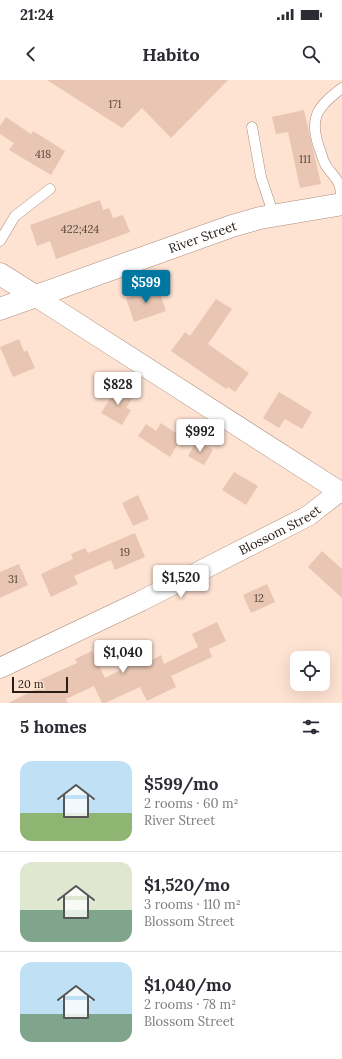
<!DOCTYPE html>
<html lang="en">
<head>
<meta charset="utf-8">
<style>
  :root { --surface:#fff; --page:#f7f7f7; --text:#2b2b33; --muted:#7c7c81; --line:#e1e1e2; --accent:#0077a0 }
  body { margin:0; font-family:Lora,serif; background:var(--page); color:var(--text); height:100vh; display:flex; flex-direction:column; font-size:15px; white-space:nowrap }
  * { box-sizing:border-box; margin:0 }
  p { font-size:13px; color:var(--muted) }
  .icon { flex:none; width:22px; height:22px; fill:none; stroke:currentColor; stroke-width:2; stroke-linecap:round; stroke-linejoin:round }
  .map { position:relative; height:623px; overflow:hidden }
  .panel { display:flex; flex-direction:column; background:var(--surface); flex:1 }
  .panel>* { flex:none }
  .controls { position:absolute; left:290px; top:571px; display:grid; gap:8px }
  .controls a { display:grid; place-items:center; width:40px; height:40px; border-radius:8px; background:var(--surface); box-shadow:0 4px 16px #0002; font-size:20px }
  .scale { position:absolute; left:12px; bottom:10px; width:56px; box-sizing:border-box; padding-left:4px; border:2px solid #291d16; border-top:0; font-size:11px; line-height:14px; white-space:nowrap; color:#291d16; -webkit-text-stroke:3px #fee2d2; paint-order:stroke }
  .price { position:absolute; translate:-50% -34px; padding:0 9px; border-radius:4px; background:#fff; color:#222; font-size:13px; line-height:26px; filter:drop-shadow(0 1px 2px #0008) }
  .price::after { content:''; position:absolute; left:50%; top:24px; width:12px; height:9px; margin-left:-6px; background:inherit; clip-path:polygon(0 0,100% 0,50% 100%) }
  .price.active { background:var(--accent); color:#fff }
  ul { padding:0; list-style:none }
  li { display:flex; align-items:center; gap:12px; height:100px; padding:0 20px }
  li+li { border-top:1px solid var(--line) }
  li span { display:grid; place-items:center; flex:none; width:112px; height:80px; border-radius:12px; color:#555 }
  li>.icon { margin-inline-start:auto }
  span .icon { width:48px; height:48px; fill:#fffc; stroke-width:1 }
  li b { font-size:17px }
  h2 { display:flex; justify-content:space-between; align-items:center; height:48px; padding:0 20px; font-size:17px }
  .status { display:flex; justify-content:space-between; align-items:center; height:28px; padding:0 20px; background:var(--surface); direction:ltr }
  .status svg { height:11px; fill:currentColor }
  header { display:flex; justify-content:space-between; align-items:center; height:52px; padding:0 20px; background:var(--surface); font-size:18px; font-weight:800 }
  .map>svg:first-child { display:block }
  .building { fill:#e8c6b3 }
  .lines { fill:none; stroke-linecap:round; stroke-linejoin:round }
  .service-casing { stroke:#ac8c7b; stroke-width:11 }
  .minor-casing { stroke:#ac8c7b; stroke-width:21 }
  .tertiary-casing { stroke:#ac8c7b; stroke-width:23 }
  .service { stroke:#fff; stroke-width:10 }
  .minor { stroke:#fff; stroke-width:20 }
  .tertiary { stroke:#fff; stroke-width:22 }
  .labels { text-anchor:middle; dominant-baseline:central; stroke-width:3.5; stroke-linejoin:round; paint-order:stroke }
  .number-label { font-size:11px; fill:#59473d }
  .street-label { font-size:13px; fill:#291d16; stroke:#fee2d2 }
</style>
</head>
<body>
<div class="status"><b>21:24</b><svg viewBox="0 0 49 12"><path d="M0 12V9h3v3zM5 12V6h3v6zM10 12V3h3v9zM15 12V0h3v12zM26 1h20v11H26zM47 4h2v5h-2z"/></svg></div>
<header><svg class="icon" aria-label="back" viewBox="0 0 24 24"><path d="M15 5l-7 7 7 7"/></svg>Habito<svg class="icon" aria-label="search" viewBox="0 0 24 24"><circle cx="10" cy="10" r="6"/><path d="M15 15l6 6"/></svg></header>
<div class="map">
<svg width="342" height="623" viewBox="0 0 342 623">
  <rect width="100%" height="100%" fill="#fee2d2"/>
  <!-- building -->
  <g class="building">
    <polygon points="47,0 228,0 171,58 142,28 122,48"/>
    <polygon points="304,30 321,104 300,108 288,52 276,54 272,37"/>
    <polygon points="6,37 31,54 33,51 65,71 51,95 9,70 14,63 0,54 0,46"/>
    <polygon points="100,120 103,130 109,128 113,138 123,135 130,152 56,179 50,161 37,166 30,145"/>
    <polygon points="158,207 166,231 134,242 126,218"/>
    <polygon points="216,219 232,229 208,264 249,293 235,312 228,307 226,309 171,271 185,252 190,256"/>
    <polygon points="19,259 24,272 27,270 35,288 13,297 0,267"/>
    <polygon points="117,307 133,317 126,328 131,330 122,345 101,333"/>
    <polygon points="279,312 312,332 302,349 285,339 279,348 263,338"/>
    <polygon points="161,343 182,357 170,377 138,356 146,344 156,351"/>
    <polygon points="197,360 213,370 204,385 188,376"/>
    <polygon points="234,392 258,406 246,425 222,410"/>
    <polygon points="138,415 149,439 133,446 122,423"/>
    <polygon points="135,453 145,477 115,490 111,480 74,496 78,504 51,517 41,494 73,479 71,474 85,468 88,473"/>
    <polygon points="322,471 342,489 342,518 308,487"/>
    <polygon points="19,484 28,505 0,518 0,492"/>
    <polygon points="267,504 275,522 251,533 243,515"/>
    <polygon points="217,542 226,561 209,569 212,577 171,596 176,607 147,621 140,607 105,623 102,623 94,606 66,619 68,623 8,623 40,607 37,601 77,583 75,579 92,571 105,598 149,575 152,580 161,575 164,584 198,567 192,554"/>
  </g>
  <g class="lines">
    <!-- service casing -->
    <g class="service-casing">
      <g id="service">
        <path d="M342,8C317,27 308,38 320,70C322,75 323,82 327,87C331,93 336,97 339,104C341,109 341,115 342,120"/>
        <polyline points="252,47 261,97 274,136"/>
        <polyline points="0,161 15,136 50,109"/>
      </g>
    </g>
    <!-- minor casing -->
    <g class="minor-casing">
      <g id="minor">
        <polyline points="35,216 342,413"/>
        <path id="s1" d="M0,588L141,521L308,436L339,412"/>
      </g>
    </g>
    <!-- tertiary casing -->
    <g class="tertiary-casing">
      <g id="tertiary">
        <polyline points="0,194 35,216"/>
        <path id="s2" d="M0,229L232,146L260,138L342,124"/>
      </g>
    </g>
    <!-- service -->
    <use href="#service" class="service"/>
    <!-- minor -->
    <use href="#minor" class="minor"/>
    <!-- tertiary -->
    <use href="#tertiary" class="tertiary"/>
  </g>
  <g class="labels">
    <!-- number labels -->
    <g class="number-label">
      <text x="115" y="24">171</text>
      <text x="43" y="74">418</text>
      <text x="305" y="79">111</text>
      <text x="80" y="149">422;424</text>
      <text x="125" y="472">19</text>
      <text x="13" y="499">31</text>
      <text x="259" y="518">12</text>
    </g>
    <!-- street labels -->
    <g class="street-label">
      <text stroke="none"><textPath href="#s2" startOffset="215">River Street</textPath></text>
      <text stroke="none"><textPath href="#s1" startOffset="312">Blossom Street</textPath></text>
    </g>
  </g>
</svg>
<div class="controls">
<a><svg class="icon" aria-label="locate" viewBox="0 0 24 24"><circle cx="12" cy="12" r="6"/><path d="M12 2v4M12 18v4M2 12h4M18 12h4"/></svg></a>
</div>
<div class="scale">20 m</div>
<b class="price active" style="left:146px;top:224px">$599</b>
<b class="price" style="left:118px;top:326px">$828</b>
<b class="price" style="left:200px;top:373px">$992</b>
<b class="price" style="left:181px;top:519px">$1,520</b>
<b class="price" style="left:123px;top:594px">$1,040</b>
</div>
<section class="panel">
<h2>5 homes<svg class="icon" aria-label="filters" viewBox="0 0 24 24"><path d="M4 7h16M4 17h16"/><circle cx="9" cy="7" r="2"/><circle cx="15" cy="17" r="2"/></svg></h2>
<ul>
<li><span style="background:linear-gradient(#bfe0f5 65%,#8fb573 0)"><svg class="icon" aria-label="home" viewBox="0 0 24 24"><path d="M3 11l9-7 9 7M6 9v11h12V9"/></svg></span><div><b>$599/mo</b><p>2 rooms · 60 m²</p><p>River Street</p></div></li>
<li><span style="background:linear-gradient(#dfe7d0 60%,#7fa58c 0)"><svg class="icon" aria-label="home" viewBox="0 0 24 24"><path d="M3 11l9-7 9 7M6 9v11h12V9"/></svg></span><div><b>$1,520/mo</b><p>3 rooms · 110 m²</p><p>Blossom Street</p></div></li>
<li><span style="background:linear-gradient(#bfe0f5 65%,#7fa58c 0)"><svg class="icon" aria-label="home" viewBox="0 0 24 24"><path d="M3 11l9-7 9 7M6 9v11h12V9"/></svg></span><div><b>$1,040/mo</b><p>2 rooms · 78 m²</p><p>Blossom Street</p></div></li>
</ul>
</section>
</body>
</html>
